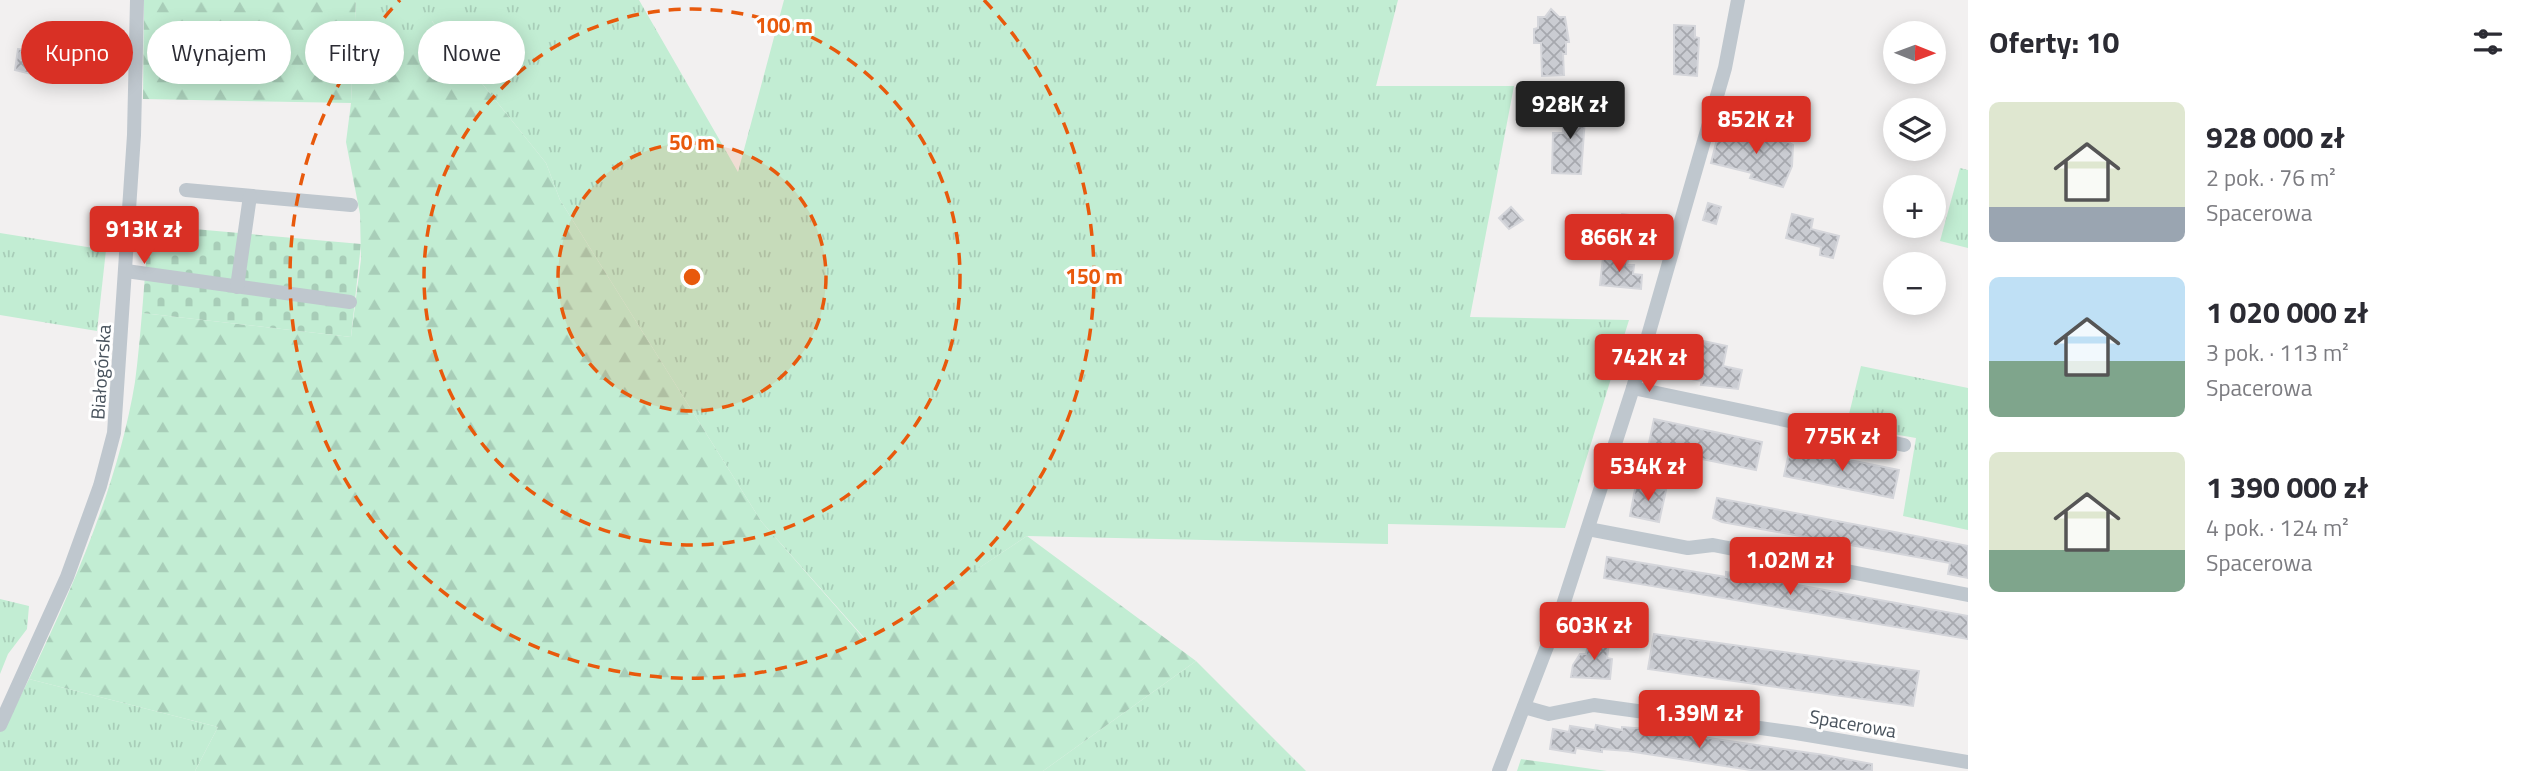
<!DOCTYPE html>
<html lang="pl">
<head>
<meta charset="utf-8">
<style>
  :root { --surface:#fff; --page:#f2f2f3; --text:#2b2b33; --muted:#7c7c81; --accent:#d93025 }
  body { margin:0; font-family:"Titillium Web",sans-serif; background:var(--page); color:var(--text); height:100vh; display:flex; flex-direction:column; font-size:26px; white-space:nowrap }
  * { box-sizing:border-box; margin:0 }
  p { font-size:23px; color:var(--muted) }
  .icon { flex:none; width:38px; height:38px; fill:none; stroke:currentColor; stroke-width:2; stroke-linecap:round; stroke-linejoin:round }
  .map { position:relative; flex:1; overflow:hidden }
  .details { display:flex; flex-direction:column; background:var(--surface); width:560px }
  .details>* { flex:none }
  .hud { position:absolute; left:21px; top:21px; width:665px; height:63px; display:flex; gap:14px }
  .needle { width:46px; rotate:91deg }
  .fabs { position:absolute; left:1883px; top:21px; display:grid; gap:14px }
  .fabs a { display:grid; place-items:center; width:63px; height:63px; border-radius:50%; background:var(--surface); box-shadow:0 4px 18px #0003; font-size:35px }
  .price { position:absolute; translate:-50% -60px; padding:0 16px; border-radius:7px; background:var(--accent); color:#fff; font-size:23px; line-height:46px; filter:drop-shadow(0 2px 4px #0008) }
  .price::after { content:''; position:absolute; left:50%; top:42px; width:21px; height:16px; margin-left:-10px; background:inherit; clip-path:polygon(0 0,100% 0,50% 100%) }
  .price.selected { background:#222; color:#fff }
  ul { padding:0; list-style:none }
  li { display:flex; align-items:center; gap:21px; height:175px; padding:0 21px }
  li span { display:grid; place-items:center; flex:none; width:196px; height:140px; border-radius:10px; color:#555 }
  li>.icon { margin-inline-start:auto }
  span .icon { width:84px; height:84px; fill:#fffc; stroke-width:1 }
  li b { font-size:30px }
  h2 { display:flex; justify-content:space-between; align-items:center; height:84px; padding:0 21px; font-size:30px }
  .chip { padding:0 24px; border-radius:32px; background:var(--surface); box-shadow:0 4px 18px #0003; font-size:24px; line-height:63px }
  .chip.selected { background:var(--accent); color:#fff }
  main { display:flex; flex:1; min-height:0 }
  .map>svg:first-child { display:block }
  .grass { fill:url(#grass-tufts) }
  .forest { fill:url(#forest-firs) }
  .cemetery { fill:url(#cemetery-stones) }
  .building { fill:url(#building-cross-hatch); stroke:#d5d6db; stroke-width:2 }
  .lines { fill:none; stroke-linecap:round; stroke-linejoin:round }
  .street { stroke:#bfc7ce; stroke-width:14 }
  .ring { fill:none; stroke:#e8590c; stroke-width:3.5; stroke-dasharray:12 9 }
  .labels { text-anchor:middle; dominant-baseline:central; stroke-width:6; stroke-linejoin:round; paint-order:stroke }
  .street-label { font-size:19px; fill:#49535d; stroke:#fff }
  .centre { fill:#e8590c; stroke:#fff; stroke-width:3.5 }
  .ring-label { font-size:21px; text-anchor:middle; font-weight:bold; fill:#e8590c; stroke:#fff; stroke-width:6; stroke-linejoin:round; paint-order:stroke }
</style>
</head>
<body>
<main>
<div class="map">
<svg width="1968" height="771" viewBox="0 0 1968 771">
  <defs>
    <pattern id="grass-tufts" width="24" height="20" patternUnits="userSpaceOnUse" patternTransform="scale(1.75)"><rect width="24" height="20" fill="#c2edd3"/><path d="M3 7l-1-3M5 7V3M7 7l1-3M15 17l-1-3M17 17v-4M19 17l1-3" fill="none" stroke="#a8cdb8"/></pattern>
    <pattern id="forest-firs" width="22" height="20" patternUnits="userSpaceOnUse" patternTransform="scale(1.75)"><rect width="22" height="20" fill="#c2edd3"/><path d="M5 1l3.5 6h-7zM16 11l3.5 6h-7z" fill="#a8cdb8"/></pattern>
    <pattern id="cemetery-stones" width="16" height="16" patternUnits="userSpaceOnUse" patternTransform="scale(1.75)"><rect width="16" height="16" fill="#c2edd3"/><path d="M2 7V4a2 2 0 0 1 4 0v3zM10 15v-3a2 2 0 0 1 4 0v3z" fill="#a8cdb8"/></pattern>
    <pattern id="building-cross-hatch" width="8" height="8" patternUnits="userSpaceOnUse" patternTransform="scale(1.75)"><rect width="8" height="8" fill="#caccd2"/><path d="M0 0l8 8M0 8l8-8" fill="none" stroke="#a6a8ae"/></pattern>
  </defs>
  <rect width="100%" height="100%" fill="#f2f0f0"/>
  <!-- grass -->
  <g class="grass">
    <polygon points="356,0 639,0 738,172 784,0 1398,0 1376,86 1514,86 1470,317 1629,320 1565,528 1388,524 1388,544 1027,536 868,642 761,521 560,200 546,163 432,21 351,102"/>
    <polygon points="1960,168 1968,170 1968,248 1940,241"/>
    <polygon points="0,233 106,250 97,331 0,315"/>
    <polygon points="1861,366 1968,388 1968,530 1903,516 1916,438 1846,426"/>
    <polygon points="0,599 29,606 27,629 8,654 0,674"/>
    <polygon points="1196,661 1306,771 1043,771"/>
    <polygon points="29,679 218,727 195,771 0,771 0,720 8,721"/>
  </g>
  <!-- forest -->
  <g class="forest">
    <path d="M144,0H356L351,101L431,20L546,163L560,200L761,521L867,642L1027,536L1196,661L1043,771H195L218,727L29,679C74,585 118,485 135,382C138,359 140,336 142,313L351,337L361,259L360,214L346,142L351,103L143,99Z"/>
    <polygon points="1521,759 1607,771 1517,771"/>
  </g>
  <!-- cemetery -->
  <polygon class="cemetery" points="149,225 361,244 351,337 142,313"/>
  <!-- building -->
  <g class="building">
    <polygon points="1551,9 1559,17 1565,17 1569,42 1566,42 1566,54 1563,54 1564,75 1542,76 1541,43 1534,43 1534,29 1538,28 1538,17 1545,17"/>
    <polygon points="1674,25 1695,26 1695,37 1699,38 1697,76 1674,74"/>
    <polygon points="18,49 56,54 54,64 58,65 56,80 15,70"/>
    <polygon points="1564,103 1586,104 1581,174 1552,173 1553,133 1563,133"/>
    <polygon points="1767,129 1793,145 1792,166 1783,187 1750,178 1752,173 1711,163 1719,131 1760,140 1761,137 1765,138"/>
    <polygon points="1708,203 1721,207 1716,224 1703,220"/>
    <polygon points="1511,207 1523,220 1509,229 1499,218"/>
    <polygon points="1622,214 1644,217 1642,235 1619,232"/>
    <polygon points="1792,214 1813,219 1811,229 1839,236 1833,258 1820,255 1821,247 1786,238"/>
    <polygon points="1603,257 1628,260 1627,265 1634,265 1633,274 1642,275 1641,289 1600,285"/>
    <polygon points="1703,341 1727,346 1723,366 1742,370 1738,389 1701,385 1702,381 1676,376 1679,358 1699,361"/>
    <polygon points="1654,419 1762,442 1756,470 1648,448"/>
    <polygon points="1790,448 1899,470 1893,498 1784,476"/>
    <polygon points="1636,484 1666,490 1659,522 1630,516"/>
    <polygon points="1717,498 1968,546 1968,578 1948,574 1950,563 1722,522 1713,518"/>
    <polygon points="1607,557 1726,577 1726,572 1968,616 1968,639 1604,578"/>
    <polygon points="1654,634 1919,671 1913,706 1648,669"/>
    <polygon points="1589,640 1609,643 1607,658 1612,659 1610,679 1571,677 1573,665 1580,654 1586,654"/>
    <polygon points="1596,725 1622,730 1622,727 1648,729 1824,755 1872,764 1872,771 1757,771 1628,751 1602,749 1602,752 1576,748 1575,753 1550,749 1553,729 1569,732 1570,726 1595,730"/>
  </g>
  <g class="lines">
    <!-- street -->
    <g class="street">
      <polyline points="186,190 351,205"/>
      <polyline points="126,271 350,302"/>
      <polyline points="237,287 250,196"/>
      <polyline points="1633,388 1904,445"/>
      <polyline points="1588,529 1688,548 1713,545 1968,595"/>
      <polyline points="1524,707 1549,714 1594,705 1796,733 1968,762"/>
      <polyline points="0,725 67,577 100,486 114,433 134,135 137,0"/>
      <polyline points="1499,771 1563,605 1633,388 1725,68 1738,0"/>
    </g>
  </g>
  <!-- distance rings -->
  <circle cx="692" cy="277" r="134" fill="#e8590c" fill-opacity=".12"/>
  <g class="ring">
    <circle cx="692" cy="277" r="134"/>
    <circle cx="692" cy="277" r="268"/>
    <path d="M984 0A402 402 0 1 1 400 0"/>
  </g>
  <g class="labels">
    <!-- street labels -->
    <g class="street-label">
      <text transform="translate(100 372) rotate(-86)">Białogórska</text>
      <text transform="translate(1853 723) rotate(10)">Spacerowa</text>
    </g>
  </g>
  <circle cx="692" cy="277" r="10" class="centre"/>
  <g class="ring-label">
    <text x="784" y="33">100 m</text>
    <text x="692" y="150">50 m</text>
    <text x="1094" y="284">150 m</text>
  </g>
</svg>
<div class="fabs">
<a><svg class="needle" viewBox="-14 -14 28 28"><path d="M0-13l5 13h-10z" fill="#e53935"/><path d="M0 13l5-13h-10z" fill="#7c7c81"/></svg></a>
<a><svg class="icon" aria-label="layers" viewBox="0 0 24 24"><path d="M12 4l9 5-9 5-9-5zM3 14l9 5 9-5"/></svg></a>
<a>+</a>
<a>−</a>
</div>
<b class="price selected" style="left:1570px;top:141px">928K zł</b>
<b class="price" style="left:1756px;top:156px">852K zł</b>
<b class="price" style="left:144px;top:266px">913K zł</b>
<b class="price" style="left:1619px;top:274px">866K zł</b>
<b class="price" style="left:1649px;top:394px">742K zł</b>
<b class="price" style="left:1842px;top:473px">775K zł</b>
<b class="price" style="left:1648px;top:503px">534K zł</b>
<b class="price" style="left:1790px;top:597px">1.02M zł</b>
<b class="price" style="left:1594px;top:662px">603K zł</b>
<b class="price" style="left:1699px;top:750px">1.39M zł</b>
<div class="hud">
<a class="chip selected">Kupno</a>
<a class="chip">Wynajem</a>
<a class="chip">Filtry</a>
<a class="chip">Nowe</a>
</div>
</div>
<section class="details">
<h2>Oferty: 10<svg class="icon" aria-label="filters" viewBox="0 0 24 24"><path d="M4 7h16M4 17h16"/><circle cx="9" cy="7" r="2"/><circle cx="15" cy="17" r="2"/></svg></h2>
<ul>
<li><span style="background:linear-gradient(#dfe7d0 75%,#9aa5b1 0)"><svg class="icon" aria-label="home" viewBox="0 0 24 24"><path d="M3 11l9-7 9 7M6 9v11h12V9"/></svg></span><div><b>928 000 zł</b><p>2 pok. · 76 m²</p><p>Spacerowa</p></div></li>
<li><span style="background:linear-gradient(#bfe0f5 60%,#7fa58c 0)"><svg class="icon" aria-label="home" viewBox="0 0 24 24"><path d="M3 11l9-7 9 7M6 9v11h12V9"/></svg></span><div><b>1 020 000 zł</b><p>3 pok. · 113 m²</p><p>Spacerowa</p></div></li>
<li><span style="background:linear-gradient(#dfe7d0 70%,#7fa58c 0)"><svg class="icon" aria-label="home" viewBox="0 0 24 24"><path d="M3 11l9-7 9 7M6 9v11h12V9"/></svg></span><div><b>1 390 000 zł</b><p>4 pok. · 124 m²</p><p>Spacerowa</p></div></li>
</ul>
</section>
</main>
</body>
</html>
